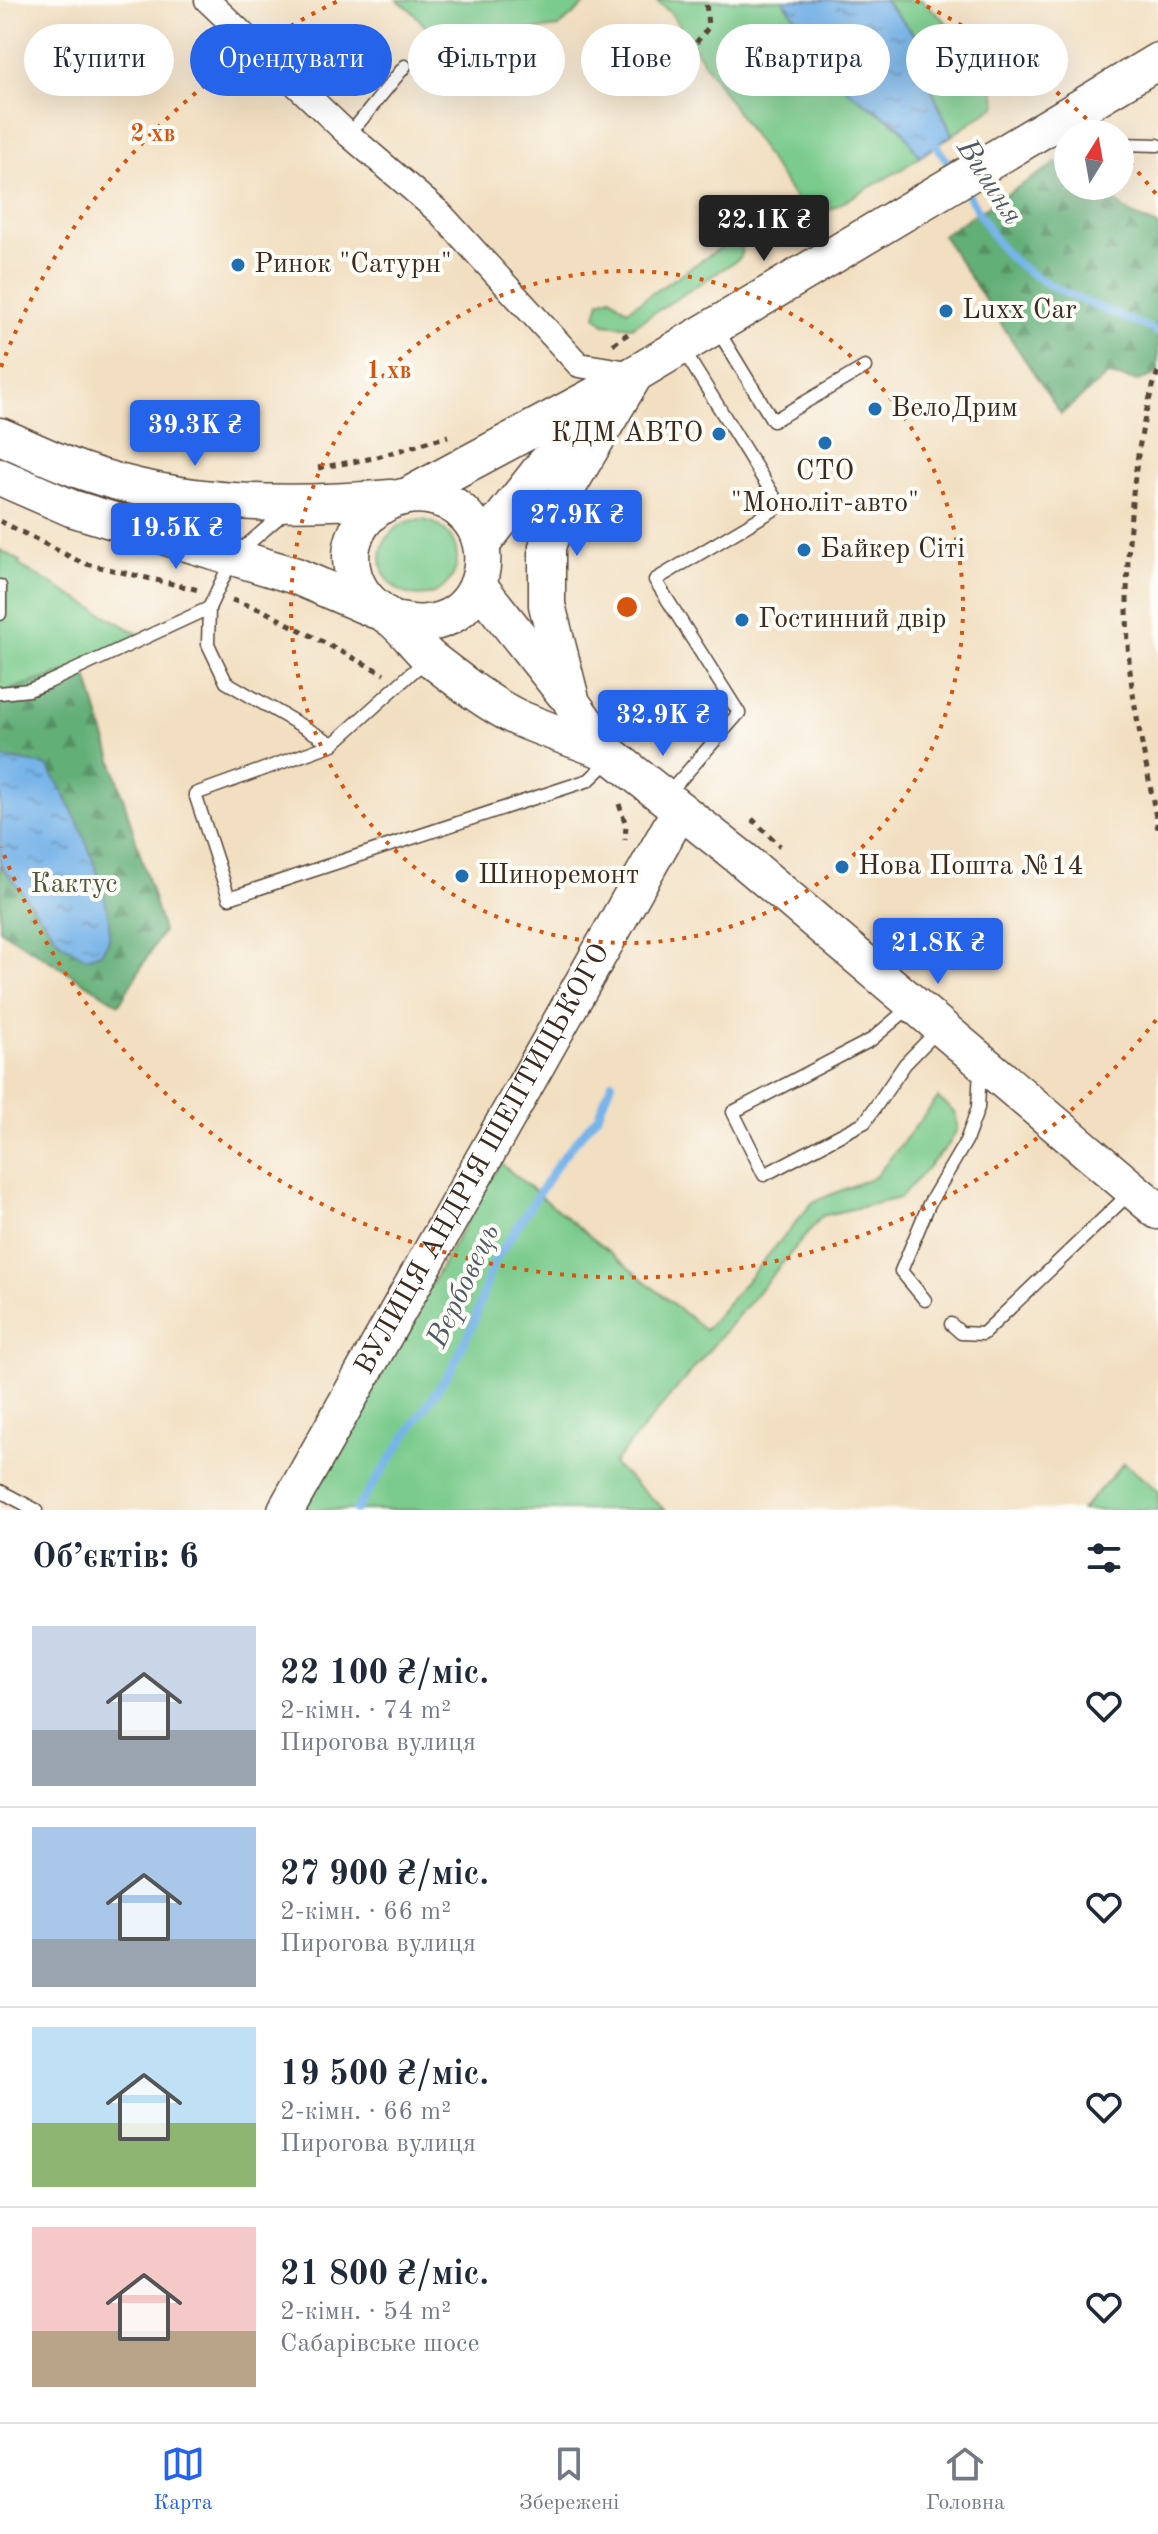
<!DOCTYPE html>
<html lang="uk">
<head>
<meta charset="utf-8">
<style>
  :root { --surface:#fff; --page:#f2f2f3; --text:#1f2937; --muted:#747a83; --line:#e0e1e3; --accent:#2563eb }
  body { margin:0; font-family:"Old Standard TT",serif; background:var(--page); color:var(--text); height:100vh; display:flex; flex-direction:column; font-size:30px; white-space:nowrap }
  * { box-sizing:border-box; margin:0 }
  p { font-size:26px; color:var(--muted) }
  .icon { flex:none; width:44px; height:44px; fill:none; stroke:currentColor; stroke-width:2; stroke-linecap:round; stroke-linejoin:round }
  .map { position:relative; height:1510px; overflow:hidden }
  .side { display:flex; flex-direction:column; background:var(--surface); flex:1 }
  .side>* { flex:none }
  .banner { position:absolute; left:24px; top:24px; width:1110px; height:72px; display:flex; gap:16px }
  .needle { width:52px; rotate:11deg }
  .tools { position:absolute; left:1054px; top:120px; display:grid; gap:16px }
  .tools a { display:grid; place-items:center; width:80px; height:80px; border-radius:50%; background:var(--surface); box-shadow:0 8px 32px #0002; font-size:40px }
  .price { position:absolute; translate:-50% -68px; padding:0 18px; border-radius:8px; background:var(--accent); color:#fff; font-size:26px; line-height:52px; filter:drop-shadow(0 2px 4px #0008) }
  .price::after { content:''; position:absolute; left:50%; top:48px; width:24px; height:18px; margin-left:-12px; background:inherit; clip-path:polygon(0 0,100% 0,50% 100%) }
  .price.on { background:#222; color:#fff }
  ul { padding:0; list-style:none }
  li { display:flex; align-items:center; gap:24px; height:200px; padding:0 32px }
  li+li { border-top:2px solid var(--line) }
  li span { display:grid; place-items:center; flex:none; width:224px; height:160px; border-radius:0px; color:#555 }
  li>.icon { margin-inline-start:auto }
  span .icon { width:96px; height:96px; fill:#fffc; stroke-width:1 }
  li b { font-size:34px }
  h2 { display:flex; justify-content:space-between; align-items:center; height:96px; padding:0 32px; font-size:34px }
  .tag { padding:0 28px; border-radius:36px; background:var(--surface); box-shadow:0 8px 32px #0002; font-size:28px; line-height:72px }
  .tag.on { background:var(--accent); color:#fff }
  .tab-bar { display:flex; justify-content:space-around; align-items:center; height:112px; border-top:2px solid var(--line); background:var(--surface); font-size:22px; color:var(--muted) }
  .tab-bar a { display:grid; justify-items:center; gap:4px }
  .tab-bar .on { color:var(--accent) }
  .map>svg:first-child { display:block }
  .grass { fill:#7acb8c; stroke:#5a7a55; stroke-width:2 }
  .forest { fill:url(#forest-firs); stroke:#4f6c4b; stroke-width:2 }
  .water { fill:url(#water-ripples); stroke:#596f84; stroke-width:2 }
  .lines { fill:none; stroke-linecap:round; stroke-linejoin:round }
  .stream { stroke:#77b4e9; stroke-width:8 }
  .lane-casing { stroke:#564536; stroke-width:15 }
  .street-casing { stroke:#564536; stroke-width:27 }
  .secondary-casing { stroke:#564536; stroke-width:39 }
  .path { stroke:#564536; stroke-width:5; stroke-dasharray:6 6; stroke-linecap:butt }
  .lane { stroke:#fff; stroke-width:12 }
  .street { stroke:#fff; stroke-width:24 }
  .secondary { stroke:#fff; stroke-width:36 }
  .ring { fill:none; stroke:#d7540e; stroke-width:4; stroke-dasharray:4 8 }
  .poi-dot { fill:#1f6fb2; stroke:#fdfcf7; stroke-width:3 }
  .labels { text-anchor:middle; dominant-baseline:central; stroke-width:8; stroke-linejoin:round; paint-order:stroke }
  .poi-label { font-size:28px; fill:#3b2a1e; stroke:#fdfcf7; text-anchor:start }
  .park-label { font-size:28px; fill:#4e5a3f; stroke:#fdfcf7 }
  .street-label { font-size:28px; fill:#3b2a1e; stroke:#fdfcf7 }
  .water-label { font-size:30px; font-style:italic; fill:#505a65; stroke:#fdfcf7 }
  .centre { fill:#d7540e; stroke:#fdfcf7; stroke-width:4 }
  .ring-label { font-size:24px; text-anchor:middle; font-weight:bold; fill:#d7540e; stroke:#fdfcf7; stroke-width:8; stroke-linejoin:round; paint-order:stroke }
</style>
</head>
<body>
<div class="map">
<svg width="1158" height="1510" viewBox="0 0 1158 1510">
  <defs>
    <pattern id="forest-firs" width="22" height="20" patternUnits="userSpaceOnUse" patternTransform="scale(2)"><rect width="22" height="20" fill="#63af78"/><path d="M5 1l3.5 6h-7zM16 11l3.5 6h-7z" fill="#538f62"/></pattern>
    <pattern id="water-ripples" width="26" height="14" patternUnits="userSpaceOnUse" patternTransform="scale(2)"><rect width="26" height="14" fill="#77b4e9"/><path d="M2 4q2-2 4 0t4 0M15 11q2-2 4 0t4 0" fill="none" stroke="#6393bc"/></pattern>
  </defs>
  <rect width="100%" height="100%" fill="#fdfcf7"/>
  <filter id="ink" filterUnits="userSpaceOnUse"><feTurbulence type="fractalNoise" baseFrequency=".0125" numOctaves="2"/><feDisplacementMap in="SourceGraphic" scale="16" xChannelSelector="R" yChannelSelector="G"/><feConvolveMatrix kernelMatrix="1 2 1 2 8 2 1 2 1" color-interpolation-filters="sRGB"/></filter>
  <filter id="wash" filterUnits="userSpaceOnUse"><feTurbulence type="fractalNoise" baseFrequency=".006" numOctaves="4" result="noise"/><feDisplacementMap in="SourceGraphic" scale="32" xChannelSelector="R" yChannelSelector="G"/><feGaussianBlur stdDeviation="1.8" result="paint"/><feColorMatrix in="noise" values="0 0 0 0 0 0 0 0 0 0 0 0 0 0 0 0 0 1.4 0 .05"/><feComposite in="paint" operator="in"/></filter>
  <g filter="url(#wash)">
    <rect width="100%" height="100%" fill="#f2dfc1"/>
    <!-- grass -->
    <g class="grass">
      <polygon points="397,0 590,0 559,27 502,34 457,62 410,9"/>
      <polygon points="655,0 783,0 848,91 901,128 919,156 952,135 931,88 928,56 919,40 884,0 922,0 971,45 1012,41 1011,70 992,82 997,105 902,169 810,221 670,12"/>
      <path d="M726,218C739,230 745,241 740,258L632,327L604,324L596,316L600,301L611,297L627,310L726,244L715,224Z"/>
      <circle cx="419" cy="558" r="38"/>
      <polygon points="0,550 20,561 19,565 147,639 49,682 0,693"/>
      <polygon points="938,1098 956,1114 957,1129 950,1143 900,1198 822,1216 613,1464 665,1510 303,1510 500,1163 705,1330 813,1202 876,1176"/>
      <polygon points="1124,1463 1158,1491 1158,1510 1081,1510"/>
    </g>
    <!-- forest -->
    <g class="forest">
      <polygon points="1058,162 1068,170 1068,186 1095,186 1132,215 1158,226 1158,374 1138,381 1108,375 1061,414 942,235"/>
      <polygon points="84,666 163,931 119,1004 0,930 0,693"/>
    </g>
    <!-- water -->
    <g class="water">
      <polygon points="783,0 884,0 925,47 931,88 952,135 919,156 901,127 848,91"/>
      <path d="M0,758L46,765C71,798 113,895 109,937C109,942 103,949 101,953L86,958L61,943L0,864Z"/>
    </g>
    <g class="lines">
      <!-- stream -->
      <g class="stream">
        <polyline points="931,138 955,173"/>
        <path d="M964,188C977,208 989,233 1004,251C1038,289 1112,311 1158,332"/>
        <polyline points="356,1510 452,1368 473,1324 493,1264 561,1159 598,1115 612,1082"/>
      </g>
    </g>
  </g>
  <g filter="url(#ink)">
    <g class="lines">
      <!-- lane casing -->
      <g class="lane-casing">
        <g id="lane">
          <polyline points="1065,124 1091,134"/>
          <polyline points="349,135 405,66"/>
          <polyline points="1120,144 1158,145"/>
          <polyline points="717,329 773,421 865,367"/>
          <polyline points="285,512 233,557 209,608 208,644 226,682 333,744 427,659"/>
          <polyline points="0,586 0,614"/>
          <polyline points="0,693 29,690 49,682 209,608"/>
          <polyline points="333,744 195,794 229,898 589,780 611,759"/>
          <polyline points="667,795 739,713 655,580 780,506 682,348"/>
          <polyline points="911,1006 871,1040 733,1112 764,1175 865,1122 905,1064 937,1031"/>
          <polyline points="925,1300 901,1271 929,1204 966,1141 978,1108 980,1068"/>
          <polyline points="951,1324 961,1333 983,1334 1131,1192"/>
          <polyline points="0,1491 36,1510"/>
        </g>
      </g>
      <!-- street casing -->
      <g class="street-casing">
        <polyline id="street" points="207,0 349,135 440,213 579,365 635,374"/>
      </g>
      <!-- secondary casing -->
      <g class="secondary-casing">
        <g id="secondary">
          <polyline points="635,374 568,487 547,547 547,605 572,703 607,752 741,858 1158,1211"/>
          <path d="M0,436C28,448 56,462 85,472C184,506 288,507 391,498"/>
          <polyline points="0,477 71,508 296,576 375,610"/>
          <polyline points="413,493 635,374 1158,61"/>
          <polyline points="482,544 544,465 599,409"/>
          <polyline points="478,585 564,693"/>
          <path d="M393,620C410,623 424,626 441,620C483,607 496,547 466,516C422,468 334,510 354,576C361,598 375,607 393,620C407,631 417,647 431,659C457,679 487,703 516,717C545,730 577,740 607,752"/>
          <path id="s1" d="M286,1510L680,810"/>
        </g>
      </g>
      <!-- path -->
      <g class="path">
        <polyline points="662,76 682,60 708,28 706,0"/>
        <polyline points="613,344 632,331"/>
        <path d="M1158,372C1132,441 1124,569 1128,644C1130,700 1149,772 1158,830"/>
        <polyline points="318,468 374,458 448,436"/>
        <polyline points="0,521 82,563 199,590"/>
        <polyline points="232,600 262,610 384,674"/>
        <polyline points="619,804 626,825 625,840"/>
        <polyline points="752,819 780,846"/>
      </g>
      <!-- lane -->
      <use href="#lane" class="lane"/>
      <!-- street -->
      <use href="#street" class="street"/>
      <!-- secondary -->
      <use href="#secondary" class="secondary"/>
    </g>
  </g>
  <!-- distance rings -->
  <g class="ring">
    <circle cx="627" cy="607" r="336"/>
    <path d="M1156 1020A671 671 0 0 1 1 847M1 367A671 671 0 0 1 338 1M916 1A671 671 0 0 1 1101 133M1122 154A671 671 0 0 1 1156 194"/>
  </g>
  <!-- markers -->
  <g class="poi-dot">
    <circle cx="238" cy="265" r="8"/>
    <circle cx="946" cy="311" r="8"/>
    <circle cx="875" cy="409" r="8"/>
    <circle cx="719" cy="434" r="8"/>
    <circle cx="825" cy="443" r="8"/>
    <circle cx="804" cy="550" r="8"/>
    <circle cx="742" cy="620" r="8"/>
    <circle cx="842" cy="867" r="8"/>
    <circle cx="462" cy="876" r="8"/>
  </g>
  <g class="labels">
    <!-- poi labels -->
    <g class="poi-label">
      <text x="254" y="265">Ринок "Сатурн"</text>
      <text x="962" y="311">Luxx Car</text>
      <text x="891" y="409">ВелоДрим</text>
      <text x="703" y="434" text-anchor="end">КДМ АВТО</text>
      <text x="825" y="472" text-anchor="middle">СТО<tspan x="825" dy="32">"Моноліт-авто"</tspan></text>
      <text x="820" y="550">Байкер Сіті</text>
      <text x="758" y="620">Гостинний двір</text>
      <text x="858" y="867">Нова Пошта №14</text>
      <text x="478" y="876">Шиноремонт</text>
    </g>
    <!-- park labels -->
    <g class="park-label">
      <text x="74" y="885">Кактус</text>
    </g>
    <!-- street labels -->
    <g class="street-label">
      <text stroke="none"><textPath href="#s1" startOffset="402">ВУЛИЦЯ АНДРІЯ ШЕПТИЦЬКОГО</textPath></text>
    </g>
    <!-- water labels -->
    <g class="water-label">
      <text transform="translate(989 182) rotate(57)">Вишня</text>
      <text transform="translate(464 1286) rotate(-65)">Вербовець</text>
    </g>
  </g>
  <circle cx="627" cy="607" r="12" class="centre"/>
  <g class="ring-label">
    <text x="153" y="141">2 хв</text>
    <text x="389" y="378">1 хв</text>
  </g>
</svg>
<div class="tools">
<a><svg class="needle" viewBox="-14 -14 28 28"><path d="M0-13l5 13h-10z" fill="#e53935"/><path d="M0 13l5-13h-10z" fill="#747a83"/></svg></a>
</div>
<b class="price on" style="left:764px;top:263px">22.1K ₴</b>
<b class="price" style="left:195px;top:468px">39.3K ₴</b>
<b class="price" style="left:577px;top:558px">27.9K ₴</b>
<b class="price" style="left:176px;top:571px">19.5K ₴</b>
<b class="price" style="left:663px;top:758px">32.9K ₴</b>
<b class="price" style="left:938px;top:986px">21.8K ₴</b>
<div class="banner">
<a class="tag">Купити</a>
<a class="tag on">Орендувати</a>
<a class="tag">Фільтри</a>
<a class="tag">Нове</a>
<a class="tag">Квартира</a>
<a class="tag">Будинок</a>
</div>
</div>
<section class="side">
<h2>Об’єктів: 6<svg class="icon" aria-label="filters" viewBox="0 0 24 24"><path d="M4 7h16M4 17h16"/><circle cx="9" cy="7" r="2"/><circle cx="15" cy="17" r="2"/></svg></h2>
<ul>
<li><span style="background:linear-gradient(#c9d6e8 65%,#9aa5b1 0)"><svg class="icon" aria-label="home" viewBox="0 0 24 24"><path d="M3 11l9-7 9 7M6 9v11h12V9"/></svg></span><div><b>22 100 ₴/міс.</b><p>2-кімн. · 74 m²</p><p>Пирогова вулиця</p></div><svg class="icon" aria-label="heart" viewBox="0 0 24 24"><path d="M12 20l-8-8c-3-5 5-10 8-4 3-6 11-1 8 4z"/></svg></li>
<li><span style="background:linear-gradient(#a9c7e8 70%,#9aa5b1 0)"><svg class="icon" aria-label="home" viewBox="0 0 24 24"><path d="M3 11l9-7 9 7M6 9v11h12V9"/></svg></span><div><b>27 900 ₴/міс.</b><p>2-кімн. · 66 m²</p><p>Пирогова вулиця</p></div><svg class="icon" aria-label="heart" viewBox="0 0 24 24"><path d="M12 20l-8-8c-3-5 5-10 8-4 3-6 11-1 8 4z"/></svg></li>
<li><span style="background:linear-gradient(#bfe0f5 60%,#8fb573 0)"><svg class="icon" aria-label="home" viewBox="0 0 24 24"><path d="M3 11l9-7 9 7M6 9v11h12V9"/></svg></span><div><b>19 500 ₴/міс.</b><p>2-кімн. · 66 m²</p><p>Пирогова вулиця</p></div><svg class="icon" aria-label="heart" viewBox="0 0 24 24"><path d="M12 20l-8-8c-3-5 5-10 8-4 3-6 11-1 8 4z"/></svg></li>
<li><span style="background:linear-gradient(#f6c9c9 65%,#b9a48a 0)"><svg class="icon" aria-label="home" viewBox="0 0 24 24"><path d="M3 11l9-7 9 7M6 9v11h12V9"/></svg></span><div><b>21 800 ₴/міс.</b><p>2-кімн. · 54 m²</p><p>Сабарівське шосе</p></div><svg class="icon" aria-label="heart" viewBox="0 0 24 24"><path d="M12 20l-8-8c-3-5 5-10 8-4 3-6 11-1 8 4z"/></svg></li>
</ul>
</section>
<nav class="tab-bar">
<a class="on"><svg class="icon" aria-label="map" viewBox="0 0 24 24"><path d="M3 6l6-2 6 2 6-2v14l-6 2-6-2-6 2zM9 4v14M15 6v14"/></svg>Карта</a>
<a><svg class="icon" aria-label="saved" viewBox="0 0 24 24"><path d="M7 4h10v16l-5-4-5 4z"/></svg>Збережені</a>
<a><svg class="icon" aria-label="home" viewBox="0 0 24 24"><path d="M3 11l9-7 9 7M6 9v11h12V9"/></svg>Головна</a>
</nav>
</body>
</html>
